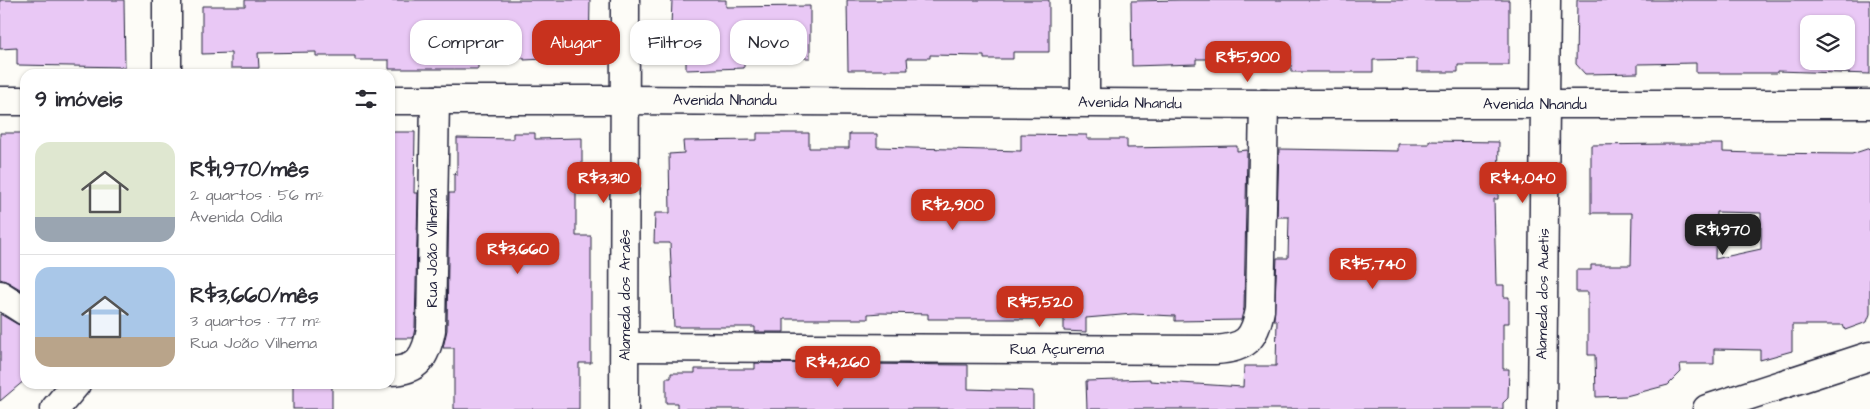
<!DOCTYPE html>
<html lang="pt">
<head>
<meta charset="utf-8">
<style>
  :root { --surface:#fff; --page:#f2f2f3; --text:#2b2b33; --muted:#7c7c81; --line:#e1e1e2; --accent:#c8321e }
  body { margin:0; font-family:"Architects Daughter",sans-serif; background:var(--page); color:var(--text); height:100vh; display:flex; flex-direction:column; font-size:19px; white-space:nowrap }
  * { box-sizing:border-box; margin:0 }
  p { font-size:16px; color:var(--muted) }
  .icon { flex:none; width:28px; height:28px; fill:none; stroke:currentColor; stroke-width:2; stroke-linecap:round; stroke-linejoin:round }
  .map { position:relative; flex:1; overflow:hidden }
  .panel { position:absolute; left:20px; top:69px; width:375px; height:320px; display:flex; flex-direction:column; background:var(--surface); border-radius:15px; box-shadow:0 1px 4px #0004 }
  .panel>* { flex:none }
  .top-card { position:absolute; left:410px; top:20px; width:475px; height:45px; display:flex; gap:10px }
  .fabs { position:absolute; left:1800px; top:15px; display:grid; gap:10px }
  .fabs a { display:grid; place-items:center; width:55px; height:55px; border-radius:10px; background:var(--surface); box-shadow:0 1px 4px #0004; font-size:25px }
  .price { position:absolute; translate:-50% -42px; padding:0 11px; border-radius:10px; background:var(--accent); color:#fff; font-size:16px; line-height:32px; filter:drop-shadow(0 1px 2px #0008) }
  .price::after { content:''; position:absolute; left:50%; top:30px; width:15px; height:11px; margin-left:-8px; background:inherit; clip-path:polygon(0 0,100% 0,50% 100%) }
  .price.on { background:#222; color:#fff }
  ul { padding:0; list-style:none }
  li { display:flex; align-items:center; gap:15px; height:125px; padding:0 15px }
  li+li { border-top:1px solid var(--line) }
  li span { display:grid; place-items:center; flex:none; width:140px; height:100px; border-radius:15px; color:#555 }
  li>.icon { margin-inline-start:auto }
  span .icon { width:60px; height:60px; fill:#fffc; stroke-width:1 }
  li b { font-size:21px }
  h2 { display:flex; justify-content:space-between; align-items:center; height:60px; padding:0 15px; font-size:21px }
  .chip { padding:0 18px; border-radius:15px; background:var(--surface); box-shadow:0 1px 4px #0004; font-size:18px; line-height:45px }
  .chip.on { background:var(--accent); color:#fff }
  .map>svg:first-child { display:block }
  .building { fill:#e9c8f5; stroke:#22223b; fill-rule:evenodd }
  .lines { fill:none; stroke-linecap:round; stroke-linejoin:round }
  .minor-casing { stroke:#22223b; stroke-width:31 }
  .minor { stroke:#fdfcf7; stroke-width:28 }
  .labels { text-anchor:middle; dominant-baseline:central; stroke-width:5; stroke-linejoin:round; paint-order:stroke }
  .street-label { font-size:15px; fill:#22223b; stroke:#fdfcf7 }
</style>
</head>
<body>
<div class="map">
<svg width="1870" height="409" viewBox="0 0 1870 409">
  <rect width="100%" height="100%" fill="#fdfcf7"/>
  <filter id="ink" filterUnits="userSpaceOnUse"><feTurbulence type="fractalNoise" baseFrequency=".02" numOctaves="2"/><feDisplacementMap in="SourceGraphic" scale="10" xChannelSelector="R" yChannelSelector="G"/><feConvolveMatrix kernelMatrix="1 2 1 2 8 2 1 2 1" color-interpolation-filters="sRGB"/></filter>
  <g filter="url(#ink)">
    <!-- building -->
    <g class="building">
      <polygon points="0,0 124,0 125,67 17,65 17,48 0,49"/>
      <polygon points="245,0 590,0 589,57 524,60 524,58 478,59 478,69 389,69 389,60 355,60 355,56 316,56 316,52 258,53 259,68 231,68 231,53 202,54 202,6 245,6"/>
      <polygon points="672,0 726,0 726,7 810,6 810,58 744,58 744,68 686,70 686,56 662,56 662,26 671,26"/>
      <polygon points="847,0 1049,0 1049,52 1013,52 1013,59 984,59 984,56 930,55 930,58 907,58 908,70 848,70"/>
      <polygon points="1180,0 1509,0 1509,65 1458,65 1458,72 1417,72 1417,59 1373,60 1373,72 1291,72 1291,56 1235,55 1235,59 1196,59 1196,64 1132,66 1131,1"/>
      <path d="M1577,0H1870V74L1777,71V73H1696V63L1638,64V73L1585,74L1576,64ZM1809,24H1846V61H1809Z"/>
      <polygon points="390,132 415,132 414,193 418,193 415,328 413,338 390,338"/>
      <polygon points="0,133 25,133 25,292 8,282 0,279"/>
      <polygon points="513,133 535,133 535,139 582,138 582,182 576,182 576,236 591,236 591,363 579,363 579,409 454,409 454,348 443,348 447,330 449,193 454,193 454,173 457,176 457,138 513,139"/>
      <polygon points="757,133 809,133 809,148 849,148 849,134 877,134 877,147 1021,151 1021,134 1087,135 1087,139 1127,139 1127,148 1237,146 1237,151 1247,150 1244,308 1241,320 1175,321 1175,316 1133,314 1086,318 1086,332 1064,331 1064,319 928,319 928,314 881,313 868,314 868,319 784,319 784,332 755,332 755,327 674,327 670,243 654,243 655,213 670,213 669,154 684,153 683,141 757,140"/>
      <polygon points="1429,141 1499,142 1498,199 1494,199 1496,285 1504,285 1504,297 1509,297 1509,323 1503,323 1503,369 1509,369 1508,398 1503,403 1503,409 1087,409 1086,381 1150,379 1150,381 1243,387 1244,366 1276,366 1277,320 1274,320 1277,258 1288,258 1289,217 1277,217 1279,149 1398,151 1398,144 1429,144"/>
      <path d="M1666,144H1723V152L1754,153L1852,154L1870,148V314L1867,322L1845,330L1843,325H1792V351L1760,360V350L1714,349V364H1680L1681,372L1668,385L1626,396L1596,397L1595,355H1588V292H1576V270H1591V265H1631L1632,213H1591V145ZM1716,212L1761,213V249L1715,259Z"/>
      <polygon points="0,314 17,324 25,327 25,380 0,401"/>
      <polygon points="755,363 968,365 968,389 1033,391 1033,409 677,409 677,403 666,403 666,378 671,378 671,373 695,373 695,369 755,369"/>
      <rect x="293" y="384" width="39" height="25"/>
    </g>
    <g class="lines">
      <!-- minor casing -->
      <g class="minor-casing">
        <g id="minor">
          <polyline points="167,0 167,74"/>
          <polyline points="390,100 625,100 1264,104 1870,104"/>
          <polyline points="0,101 25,101"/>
          <polyline points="1085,102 1085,0"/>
          <polyline points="0,295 25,311"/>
          <path d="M625,347L1215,350C1246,348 1254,340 1260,310L1264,104"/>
          <path d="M390,371C418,371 426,356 431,330L435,100"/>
          <polyline points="55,409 76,384"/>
          <polyline points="624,409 625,0"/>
          <polyline points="1542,409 1546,0"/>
          <polyline points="1707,409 1870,356"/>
        </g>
      </g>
      <!-- minor -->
      <use href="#minor" class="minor"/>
    </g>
  </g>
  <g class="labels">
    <!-- street labels -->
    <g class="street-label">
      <text x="725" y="100">Avenida Nhandu</text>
      <text transform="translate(1130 103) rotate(1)">Avenida Nhandu</text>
      <text x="1535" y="104">Avenida Nhandu</text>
      <text transform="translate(432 248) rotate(-90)">Rua João Vilhema</text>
      <text transform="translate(1543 294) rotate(-89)">Alameda dos Auetis</text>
      <text transform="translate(625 295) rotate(-90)">Alameda dos Araês</text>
      <text x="1057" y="349">Rua Açurema</text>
    </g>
  </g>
</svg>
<div class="fabs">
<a><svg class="icon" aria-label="layers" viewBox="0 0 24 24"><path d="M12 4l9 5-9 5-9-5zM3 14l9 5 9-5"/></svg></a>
</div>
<b class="price" style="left:1248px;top:83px">R$5,900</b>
<b class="price" style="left:604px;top:204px">R$3,310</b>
<b class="price" style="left:1523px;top:204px">R$4,040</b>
<b class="price" style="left:953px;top:231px">R$2,900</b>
<b class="price on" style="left:1723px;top:256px">R$1,970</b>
<b class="price" style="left:518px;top:275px">R$3,660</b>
<b class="price" style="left:1373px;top:290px">R$5,740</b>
<b class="price" style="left:1040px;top:328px">R$5,520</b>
<b class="price" style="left:838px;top:388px">R$4,260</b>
<div class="top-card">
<a class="chip">Comprar</a>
<a class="chip on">Alugar</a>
<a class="chip">Filtros</a>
<a class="chip">Novo</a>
</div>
<section class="panel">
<h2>9 imóveis<svg class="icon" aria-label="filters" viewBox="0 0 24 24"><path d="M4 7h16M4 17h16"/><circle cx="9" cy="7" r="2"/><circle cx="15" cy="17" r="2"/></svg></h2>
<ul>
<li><span style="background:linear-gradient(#dfe7d0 75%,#9aa5b1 0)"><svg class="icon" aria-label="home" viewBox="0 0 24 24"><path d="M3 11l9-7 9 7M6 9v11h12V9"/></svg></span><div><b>R$1,970/mês</b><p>2 quartos · 56 m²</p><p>Avenida Odila</p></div></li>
<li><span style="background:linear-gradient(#a9c7e8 70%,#b9a48a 0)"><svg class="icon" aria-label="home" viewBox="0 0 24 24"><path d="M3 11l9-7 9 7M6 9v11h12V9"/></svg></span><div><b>R$3,660/mês</b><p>3 quartos · 77 m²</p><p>Rua João Vilhema</p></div></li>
</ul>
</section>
</div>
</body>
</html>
